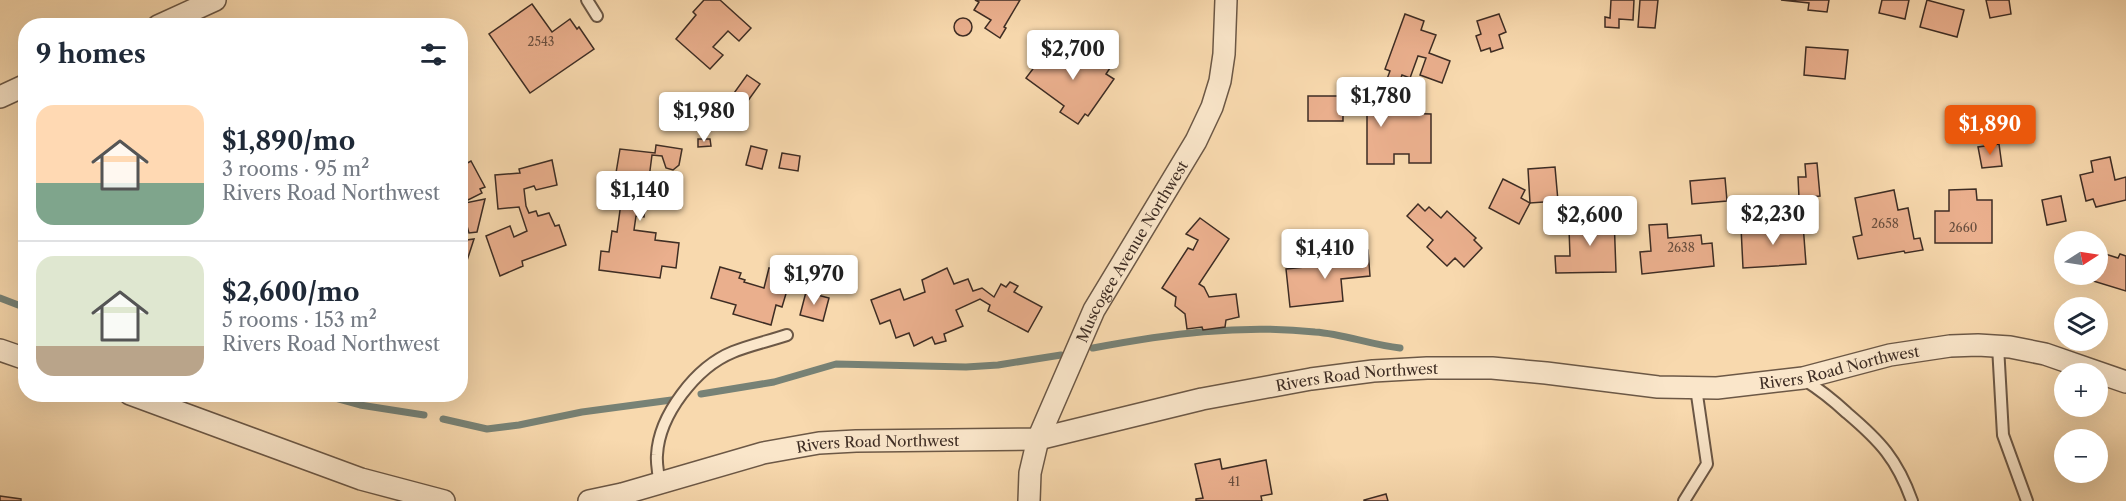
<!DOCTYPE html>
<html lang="en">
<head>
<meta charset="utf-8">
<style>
  :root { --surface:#fff; --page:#f2f2f3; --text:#1f2937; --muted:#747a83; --line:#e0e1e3; --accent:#ea580c }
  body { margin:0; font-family:"Libre Caslon Text",serif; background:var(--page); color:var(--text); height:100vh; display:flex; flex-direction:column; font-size:22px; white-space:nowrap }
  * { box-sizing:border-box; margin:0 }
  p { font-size:20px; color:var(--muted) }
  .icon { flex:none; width:33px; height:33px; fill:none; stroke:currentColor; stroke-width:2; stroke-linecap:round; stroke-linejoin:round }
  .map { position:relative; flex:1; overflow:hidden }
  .sheet { position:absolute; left:18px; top:18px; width:450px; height:384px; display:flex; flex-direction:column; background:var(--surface); border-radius:24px; box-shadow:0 6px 24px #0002 }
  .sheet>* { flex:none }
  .needle { width:39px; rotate:78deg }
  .controls { position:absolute; left:2054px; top:231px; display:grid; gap:12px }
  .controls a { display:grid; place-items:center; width:54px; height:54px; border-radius:50%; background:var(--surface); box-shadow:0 6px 24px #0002; font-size:30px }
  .price { position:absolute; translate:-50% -51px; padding:0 14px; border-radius:6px; background:#fff; color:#222; font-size:20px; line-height:39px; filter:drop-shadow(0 2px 3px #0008) }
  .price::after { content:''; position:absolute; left:50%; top:36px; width:18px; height:14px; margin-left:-9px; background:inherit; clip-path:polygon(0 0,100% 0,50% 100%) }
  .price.active { background:var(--accent); color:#fff }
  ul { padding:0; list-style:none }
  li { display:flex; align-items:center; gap:18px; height:150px; padding:0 18px }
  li+li { border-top:2px solid var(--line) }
  li span { display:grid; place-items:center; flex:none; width:168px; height:120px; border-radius:18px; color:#555 }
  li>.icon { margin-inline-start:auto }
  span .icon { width:72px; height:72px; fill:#fffc; stroke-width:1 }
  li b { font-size:26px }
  h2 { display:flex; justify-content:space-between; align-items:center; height:72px; padding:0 18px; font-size:26px }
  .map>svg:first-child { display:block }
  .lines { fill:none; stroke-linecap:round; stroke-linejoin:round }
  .stream { stroke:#778276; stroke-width:7 }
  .building { fill:#eaaf8d; stroke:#3e2d24; stroke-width:1.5 }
  .service-casing { stroke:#6c5846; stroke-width:14 }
  .minor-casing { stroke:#6c5846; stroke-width:24 }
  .service { stroke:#fae6ca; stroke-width:10 }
  .minor { stroke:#fae6ca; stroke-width:21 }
  .labels { text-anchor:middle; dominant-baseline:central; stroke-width:4.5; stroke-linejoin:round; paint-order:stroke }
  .number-label { font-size:12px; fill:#694e3e }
  .street-label { font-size:15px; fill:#3e2d24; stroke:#fae6ca }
</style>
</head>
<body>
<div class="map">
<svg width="2126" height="501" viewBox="0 0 2126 501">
  <rect width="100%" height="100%" fill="#f8d9ae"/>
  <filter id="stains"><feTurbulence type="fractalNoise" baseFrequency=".00333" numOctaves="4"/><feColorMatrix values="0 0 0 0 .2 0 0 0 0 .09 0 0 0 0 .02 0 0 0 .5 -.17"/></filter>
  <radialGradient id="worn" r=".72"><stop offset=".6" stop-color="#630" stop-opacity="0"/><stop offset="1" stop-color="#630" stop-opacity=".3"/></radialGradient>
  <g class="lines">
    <!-- stream -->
    <g class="stream">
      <polyline points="0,298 26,308"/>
      <path d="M1093,348C1167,334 1240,324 1315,332C1344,334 1371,345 1400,348"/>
      <polyline points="320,394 360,405 424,415"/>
      <polyline points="701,394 774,382 836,364 966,367 998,365 1061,355"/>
      <polyline points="443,419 487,429 519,425 582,412 679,399"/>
    </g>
  </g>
  <!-- building -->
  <g class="building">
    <polygon points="704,0 720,0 751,28 739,41 728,31 713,47 723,55 710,69 676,39 696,15 693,12"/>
    <polygon points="975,0 1020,0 1004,27 1006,28 1000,38 985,28 991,20 974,10 979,2"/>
    <polygon points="1611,0 1634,0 1633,20 1619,19 1619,28 1605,27 1605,17 1610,18"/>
    <polygon points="1640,0 1658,0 1655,28 1638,27"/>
    <polygon points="1781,0 1829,0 1827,12 1808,10 1809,3"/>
    <polygon points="1882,0 1909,0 1905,19 1879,13"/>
    <polygon points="1927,0 1964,10 1957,37 1920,27"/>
    <polygon points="1986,0 2009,0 2011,14 1990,18"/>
    <polygon points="532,4 552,32 570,19 577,29 579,27 594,49 530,93 489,34"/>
    <polygon points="1405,14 1424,21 1421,30 1436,35 1429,53 1450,61 1442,83 1420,75 1426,58 1418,56 1410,78 1402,75 1399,83 1387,79 1390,71 1385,69"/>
    <polygon points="1499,14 1506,32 1499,35 1503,48 1491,52 1490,48 1481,51 1476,36 1481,34 1477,21"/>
    <circle cx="963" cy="27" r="9"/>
    <polygon points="1083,44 1112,65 1106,74 1114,79 1088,116 1085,114 1078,124 1060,112 1064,106 1026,78 1048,49 1069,64"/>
    <polygon points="1806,47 1848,50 1845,79 1804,75"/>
    <polygon points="747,75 760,84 737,116 724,107"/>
    <polygon points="1308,96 1345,96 1345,104 1399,104 1399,113 1431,114 1431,163 1409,163 1409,154 1394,154 1394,164 1367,164 1367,115 1343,115 1343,121 1308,121"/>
    <polygon points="698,139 710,139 711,146 698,147"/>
    <polygon points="1999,144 2002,166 1982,168 1978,147"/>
    <polygon points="656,145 682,149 679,165 673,170 666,168 662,156 652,155 644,217 636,216 634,230 656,233 655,240 679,243 676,268 662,266 660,278 599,270 601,251 609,252 612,231 617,232 621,203 637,205 641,177 616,173 620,149 655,153"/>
    <polygon points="751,146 767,150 762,169 746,165"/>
    <polygon points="782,153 800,156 798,171 779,168"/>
    <polygon points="2110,157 2115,180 2126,177 2126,200 2096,207 2093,199 2086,201 2080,175 2093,172 2091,161"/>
    <polygon points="552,160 557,185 536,190 534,186 524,189 526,206 529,213 536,211 538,216 549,213 555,226 559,225 566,245 522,261 523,266 500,276 486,236 510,226 514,237 527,231 519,207 498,209 495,175 520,173 519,169"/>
    <polygon points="471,161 485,187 480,189 482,193 468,200 466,196 460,199 460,167"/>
    <polygon points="1817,163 1820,196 1799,198 1798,177 1806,177 1805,164"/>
    <polygon points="1555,167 1558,201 1530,203 1528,169"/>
    <polygon points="1725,178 1727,201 1692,204 1690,181"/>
    <polygon points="1503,179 1525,190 1521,198 1530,203 1519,224 1489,208"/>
    <polygon points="1976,189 1977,200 1992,200 1992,243 1935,243 1935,211 1949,211 1949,190"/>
    <polygon points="1894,190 1898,210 1908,208 1914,239 1920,238 1923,250 1905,253 1904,251 1858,259 1853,237 1862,235 1855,198"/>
    <polygon points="2061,196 2066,221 2047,225 2042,200"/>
    <polygon points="485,199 477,232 469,233 463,212 460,213 460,204"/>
    <polygon points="1418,204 1425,211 1429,207 1441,218 1447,211 1476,238 1474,240 1482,248 1464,267 1455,258 1447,266 1427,247 1433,240 1407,216"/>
    <polygon points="1581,216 1614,216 1616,272 1556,273 1555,256 1570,256 1569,229 1581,228"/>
    <polygon points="1200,218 1229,239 1199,284 1204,287 1209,297 1236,294 1239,317 1226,320 1225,327 1203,330 1202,327 1187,329 1185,314 1175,306 1176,297 1162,288 1188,248 1193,250 1198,240 1186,234"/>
    <polygon points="1667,224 1668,238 1701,235 1702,244 1712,243 1714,266 1642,274 1640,252 1651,251 1649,225"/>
    <polygon points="1803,224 1806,264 1743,268 1741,227"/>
    <polygon points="474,239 462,276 460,276 460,241"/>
    <polygon points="1368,250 1370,276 1341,279 1343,301 1290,307 1286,269 1342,263 1341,252"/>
    <polygon points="2099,252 2118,258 2120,254 2126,256 2126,291 2090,280 2092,274 2097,274"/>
    <polygon points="780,263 794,267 782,307 776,305 771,325 733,314 736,305 711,298 720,267 741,273 739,278 745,280 744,282 764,288 769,268 778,270"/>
    <polygon points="947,268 954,284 968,279 973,291 982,288 994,297 1001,284 1006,287 1010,282 1018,286 1014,292 1042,307 1028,332 988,311 990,305 980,299 956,310 963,326 944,334 946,341 935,344 932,337 914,346 909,333 896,338 890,320 880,324 871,300 900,289 904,300 925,292 922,280"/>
    <polygon points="806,292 829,298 823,321 800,315"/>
    <polygon points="1220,459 1222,469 1266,460 1272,494 1261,496 1262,501 1196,501 1196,499 1203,498 1195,464"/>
    <polygon points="1386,494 1388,501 1364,501 1364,500"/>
    <polygon points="0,496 21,499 21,501 0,501"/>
  </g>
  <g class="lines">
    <!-- service casing -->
    <g class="service-casing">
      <g id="service">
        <polyline points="587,0 597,16"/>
        <polyline points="1998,346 2003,435 2027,501"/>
        <path d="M1803,379C1819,389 1833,400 1847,413C1880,441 1897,459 1912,501"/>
        <path d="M659,483C659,474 656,464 657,455C659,415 696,367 733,352C750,345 769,341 787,335"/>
        <polyline points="1684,501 1707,464 1696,388"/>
      </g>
    </g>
    <!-- minor casing -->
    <g class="minor-casing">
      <g id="minor">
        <polyline points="158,26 215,0"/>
        <polyline points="0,97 26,85"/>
        <polyline points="0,350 26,359"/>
        <polyline points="130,394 361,479 444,501"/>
        <path id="s1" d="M589,501L622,494L763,453L819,443L856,441L1038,439L1202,399L1311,379L1373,371L1427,368H1492L1546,373L1658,387L1717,388L1803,378L1890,355L1950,346L1978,345L2010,347L2045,354L2126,382"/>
        <path id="s2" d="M1029,501L1030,473L1038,439L1094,310L1196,141L1212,107L1220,81L1224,54L1226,0"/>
      </g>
    </g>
    <!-- service -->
    <use href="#service" class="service"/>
    <!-- minor -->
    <use href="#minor" class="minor"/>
  </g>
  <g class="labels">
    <!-- number labels -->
    <g class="number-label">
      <text x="541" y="41">2543</text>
      <text x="1885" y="223">2658</text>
      <text x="1963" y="227">2660</text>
      <text x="1681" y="247">2638</text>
      <text x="1234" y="481">41</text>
    </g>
    <!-- street labels -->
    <g class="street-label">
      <text stroke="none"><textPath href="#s2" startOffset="273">Muscogee Avenue Northwest</textPath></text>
      <text stroke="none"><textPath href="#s1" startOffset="1268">Rivers Road Northwest</textPath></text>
      <text stroke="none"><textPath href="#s1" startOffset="782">Rivers Road Northwest</textPath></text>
      <text stroke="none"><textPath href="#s1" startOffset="296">Rivers Road Northwest</textPath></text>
    </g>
  </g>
  <rect width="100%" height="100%" filter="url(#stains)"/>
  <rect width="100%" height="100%" fill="url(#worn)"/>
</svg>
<div class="controls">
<a><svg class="needle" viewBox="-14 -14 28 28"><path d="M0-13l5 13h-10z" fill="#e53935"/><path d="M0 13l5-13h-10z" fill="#747a83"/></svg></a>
<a><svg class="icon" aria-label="layers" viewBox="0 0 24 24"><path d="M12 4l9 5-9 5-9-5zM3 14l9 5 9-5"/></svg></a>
<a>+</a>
<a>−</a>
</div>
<b class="price" style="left:1073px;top:81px">$2,700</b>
<b class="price" style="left:1381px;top:128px">$1,780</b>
<b class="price" style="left:704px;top:143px">$1,980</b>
<b class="price active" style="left:1990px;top:156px">$1,890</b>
<b class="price" style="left:640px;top:222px">$1,140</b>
<b class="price" style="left:1773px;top:246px">$2,230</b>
<b class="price" style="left:1590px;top:247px">$2,600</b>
<b class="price" style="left:1325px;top:280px">$1,410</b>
<b class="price" style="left:814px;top:306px">$1,970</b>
<section class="sheet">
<h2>9 homes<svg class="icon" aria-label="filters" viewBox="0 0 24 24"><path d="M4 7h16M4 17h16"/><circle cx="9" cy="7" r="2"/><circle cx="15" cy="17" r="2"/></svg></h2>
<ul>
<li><span style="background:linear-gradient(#ffd9b3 65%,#7fa58c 0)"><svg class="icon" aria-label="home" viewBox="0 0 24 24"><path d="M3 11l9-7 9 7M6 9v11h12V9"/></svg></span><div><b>$1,890/mo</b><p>3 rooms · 95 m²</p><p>Rivers Road Northwest</p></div></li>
<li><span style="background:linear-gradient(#dfe7d0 75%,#b9a48a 0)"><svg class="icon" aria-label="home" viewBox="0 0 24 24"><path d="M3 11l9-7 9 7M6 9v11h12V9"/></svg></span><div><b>$2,600/mo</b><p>5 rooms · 153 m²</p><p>Rivers Road Northwest</p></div></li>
</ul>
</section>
</div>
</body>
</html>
